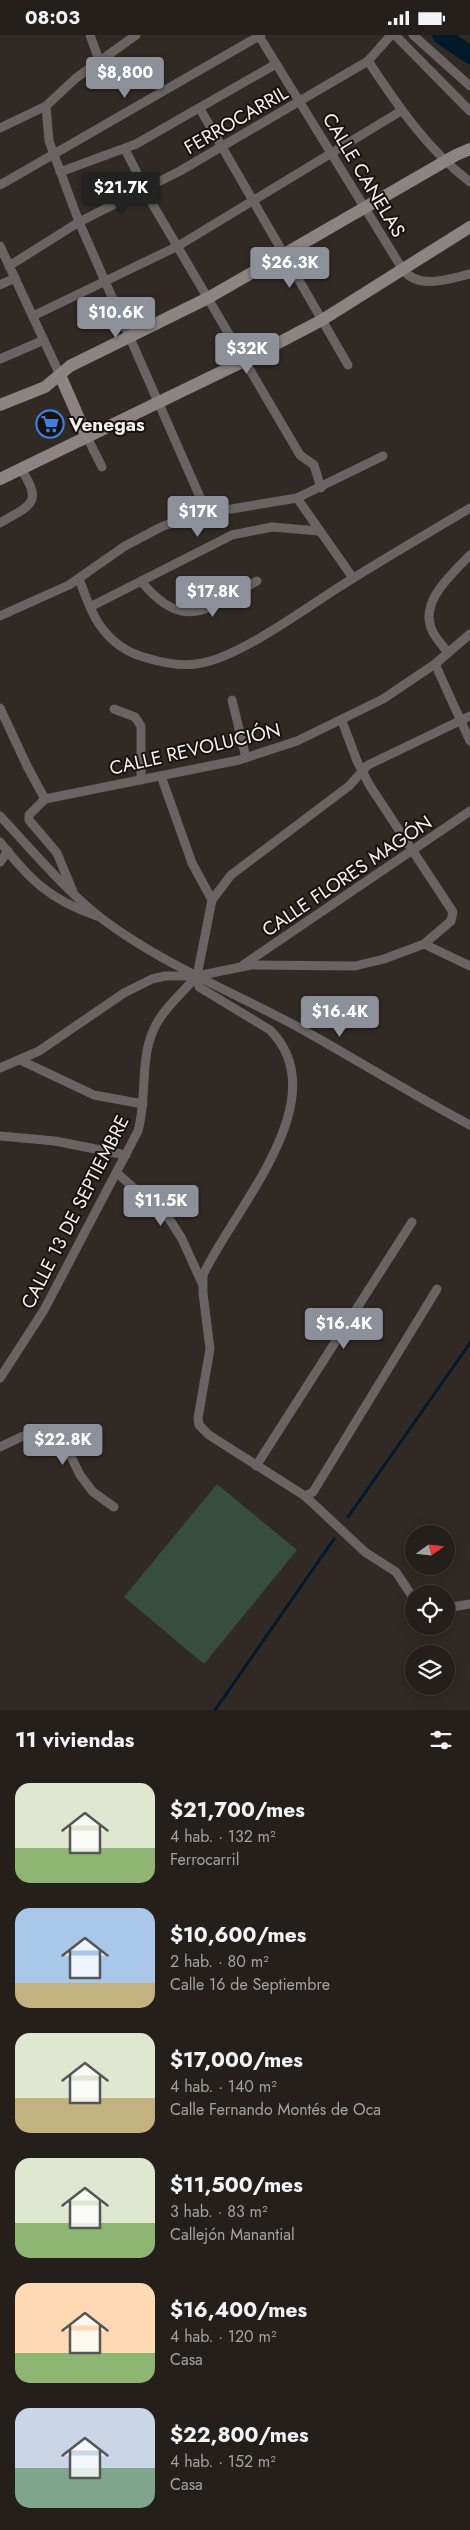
<!DOCTYPE html>
<html lang="es">
<head>
<meta charset="utf-8">
<style>
  :root { --surface:#251f1b; --page:#312c28; --text:#f1f3f6; --muted:#a3a2a3; --line:#423d3a; --accent:#8c9099 }
  body { margin:0; font-family:Jost,sans-serif; background:var(--page); color:var(--text); height:100vh; display:flex; flex-direction:column; font-size:19px; white-space:nowrap }
  * { box-sizing:border-box; margin:0 }
  p { font-size:16px; color:var(--muted) }
  .icon { flex:none; width:28px; height:28px; fill:none; stroke:currentColor; stroke-width:2; stroke-linecap:round; stroke-linejoin:round }
  .map { position:relative; height:1675px; overflow:hidden }
  .sheet { display:flex; flex-direction:column; background:var(--surface); flex:1 }
  .sheet>* { flex:none }
  .needle { width:32px; rotate:75deg }
  .controls { position:absolute; left:405px; top:1490px; display:grid; gap:10px }
  .controls a { display:grid; place-items:center; width:50px; height:50px; border-radius:50%; background:var(--surface); box-shadow:0 2px 12px #0003,0 0 0 1px var(--line); font-size:25px }
  .price { position:absolute; translate:-50% -42px; padding:0 11px; border-radius:5px; background:var(--accent); color:#fff; font-size:16px; line-height:32px; filter:drop-shadow(0 1px 2px #0008) }
  .price::after { content:''; position:absolute; left:50%; top:30px; width:15px; height:11px; margin-left:-8px; background:inherit; clip-path:polygon(0 0,100% 0,50% 100%) }
  .price.current { background:#222; color:#fff }
  ul { padding:0; list-style:none }
  li { display:flex; align-items:center; gap:15px; height:125px; padding:0 15px }
  li span { display:grid; place-items:center; flex:none; width:140px; height:100px; border-radius:15px; color:#555 }
  li>.icon { margin-inline-start:auto }
  span .icon { width:60px; height:60px; fill:#fffc; stroke-width:1 }
  li b { font-size:21px }
  h2 { display:flex; justify-content:space-between; align-items:center; height:60px; padding:0 15px; font-size:21px }
  .status { display:flex; justify-content:space-between; align-items:center; height:35px; padding:0 25px; background:var(--surface); direction:ltr }
  .status svg { height:14px; fill:currentColor }
  .map>svg:first-child { display:block }
  .park { fill:#374d3f }
  .lines { fill:none; stroke-linecap:round; stroke-linejoin:round }
  .stream { stroke:#001a2b; stroke-width:3 }
  .river { stroke:#001a2b; stroke-width:18 }
  .street { stroke:#696463; stroke-width:9 }
  .secondary { stroke:#8c8483; stroke-width:12 }
  .labels { text-anchor:middle; dominant-baseline:central; stroke-width:4; stroke-linejoin:round; paint-order:stroke }
  .street-label { font-size:19px; fill:#f6f0ed; stroke:#161210 }
  .poi-label { font-size:19px; font-weight:bold; fill:#f6f0ed; stroke:#161210; text-anchor:start }
</style>
</head>
<body>
<div class="status"><b>08:03</b><svg viewBox="0 0 49 12"><path d="M0 12V9h3v3zM5 12V6h3v6zM10 12V3h3v9zM15 12V0h3v12zM26 1h20v11H26zM47 4h2v5h-2z"/></svg></div>
<div class="map">
<svg width="470" height="1675" viewBox="0 0 470 1675">
  <rect width="100%" height="100%" fill="#312924"/>
  <!-- park -->
  <polygon class="park" points="217,1449 297,1515 204,1629 124,1562"/>
  <g class="lines">
    <!-- stream -->
    <g class="stream">
      <polyline points="348,1482 470,1308"/>
      <polyline points="215,1675 334,1504"/>
    </g>
    <!-- river -->
    <polyline class="river" points="441,0 470,20"/>
    <!-- street -->
    <g class="street">
      <polyline points="90,0 99,25"/>
      <polyline points="395,0 470,76"/>
      <polyline points="413,0 470,51"/>
      <path d="M259,1L403,235C420,255 447,244 470,239"/>
      <path d="M368,26C398,71 427,114 470,147"/>
      <polyline points="46,71 49,106 79,187 207,478"/>
      <polyline points="200,74 348,330"/>
      <polyline points="0,93 46,71 76,43 136,0"/>
      <polyline points="125,114 153,170 300,420 314,430 321,453"/>
      <polyline points="60,137 136,109 276,29"/>
      <polyline points="0,150 261,0"/>
      <polyline points="0,211 60,340"/>
      <polyline points="9,231 79,187 180,136 368,26 391,0"/>
      <polyline points="0,250 15,243"/>
      <polyline points="33,281 178,211 401,76"/>
      <polyline points="0,324 44,305"/>
      <polyline points="87,402 102,432"/>
      <polyline points="297,463 353,543"/>
      <path d="M0,488C30,470 44,469 21,434"/>
      <path d="M79,544C85,559 90,576 99,589C111,607 127,618 147,623C163,628 180,631 196,629C235,625 302,576 336,554C380,526 425,500 470,473"/>
      <path d="M141,546C184,599 208,573 257,546"/>
      <polyline points="90,572 232,500 272,492 319,496"/>
      <polyline points="0,581 69,550 125,511 163,491 207,478 297,463 383,421"/>
      <path d="M448,618C444,612 438,606 434,599C416,569 451,540 470,520"/>
      <polyline points="435,629 470,706"/>
      <polyline points="232,665 246,723"/>
      <polyline points="0,673 28,733 45,764"/>
      <polyline points="114,674 135,682 141,691 141,745"/>
      <polyline points="342,686 357,726 370,751 453,877 451,886 424,909"/>
      <polyline points="161,741 192,828 212,865"/>
      <path d="M0,781C32,815 64,854 101,883C160,928 231,956 296,991C354,1023 411,1059 470,1090"/>
      <path d="M0,807C30,845 50,865 97,881"/>
      <polyline points="0,827 8,816"/>
      <polyline points="73,857 57,818 29,785 29,780 45,764 239,725 297,706 383,664 435,629 470,599"/>
      <polyline points="243,930 470,776"/>
      <polyline points="20,1025 94,1060 143,1069"/>
      <polyline points="0,1033 39,1016 124,958 152,944 165,941 197,941 251,930 355,931 384,924 424,909 470,931"/>
      <polyline points="0,1101 55,1106 126,1120"/>
      <polyline points="117,1138 170,1185 182,1204 202,1248"/>
      <path d="M0,1343L44,1275L138,1096C147,1065 140,1025 153,996C161,976 183,957 197,941"/>
      <polyline points="0,1412 23,1401 60,1405 65,1409 80,1440 93,1457 114,1472"/>
      <polyline points="256,1431 412,1187"/>
      <polyline points="305,1461 313,1457 437,1254"/>
      <path d="M414,1564L396,1537L365,1517L305,1461L209,1400L199,1390L198,1383L210,1314L203,1258V1240C232,1176 339,1064 270,995L199,952L197,941L212,865L231,840L349,751L368,730L470,681"/>
      <polyline points="446,1573 470,1569"/>
    </g>
    <!-- secondary -->
    <g class="secondary">
      <polyline points="60,340 87,402"/>
      <polyline points="0,370 45,352 70,331 208,263 456,120 470,114"/>
      <polyline points="0,444 244,326 322,285 470,192"/>
    </g>
  </g>
  <!-- icons -->
  <defs>
    <g id="supermarket-ring" transform="scale(1.4375)"><circle r="9.5" fill="#161210" stroke="#3f7fe0" stroke-width="1.5"/><path d="M-6-5.5h2.5l.6 2H6L4.5 2H-2.5L-4.4-4H-6ZM-1.5 3.2a1.3 1.3 0 1 0 .1 0ZM3 3.2a1.3 1.3 0 1 0 .1 0Z" fill="#3f7fe0"/></g>
  </defs>
  <g fill-rule="evenodd">
    <use href="#supermarket-ring" x="50" y="389"/>
  </g>
  <g class="labels">
    <!-- street labels -->
    <g class="street-label">
      <text transform="translate(236 85) rotate(-30)">FERROCARRIL</text>
      <text transform="translate(364 140) rotate(59)">CALLE CANELAS</text>
      <text transform="translate(195 714) rotate(-13)">CALLE REVOLUCIÓN</text>
      <text transform="translate(347 841) rotate(-34)">CALLE FLORES MAGÓN</text>
      <text transform="translate(75 1177) rotate(-63)">CALLE 13 DE SEPTIEMBRE</text>
    </g>
    <!-- poi labels -->
    <g class="poi-label">
      <text x="69" y="389">Venegas</text>
    </g>
  </g>
</svg>
<div class="controls">
<a><svg class="needle" viewBox="-14 -14 28 28"><path d="M0-13l5 13h-10z" fill="#e53935"/><path d="M0 13l5-13h-10z" fill="#a3a2a3"/></svg></a>
<a><svg class="icon" aria-label="locate" viewBox="0 0 24 24"><circle cx="12" cy="12" r="6"/><path d="M12 2v4M12 18v4M2 12h4M18 12h4"/></svg></a>
<a><svg class="icon" aria-label="layers" viewBox="0 0 24 24"><path d="M12 4l9 5-9 5-9-5zM3 14l9 5 9-5"/></svg></a>
</div>
<b class="price" style="left:125px;top:64px">$8,800</b>
<b class="price current" style="left:121px;top:179px">$21.7K</b>
<b class="price" style="left:290px;top:254px">$26.3K</b>
<b class="price" style="left:116px;top:304px">$10.6K</b>
<b class="price" style="left:247px;top:340px">$32K</b>
<b class="price" style="left:198px;top:503px">$17K</b>
<b class="price" style="left:213px;top:583px">$17.8K</b>
<b class="price" style="left:340px;top:1003px">$16.4K</b>
<b class="price" style="left:161px;top:1192px">$11.5K</b>
<b class="price" style="left:344px;top:1315px">$16.4K</b>
<b class="price" style="left:63px;top:1431px">$22.8K</b>
</div>
<section class="sheet">
<h2>11 viviendas<svg class="icon" aria-label="filters" viewBox="0 0 24 24"><path d="M4 7h16M4 17h16"/><circle cx="9" cy="7" r="2"/><circle cx="15" cy="17" r="2"/></svg></h2>
<ul>
<li><span style="background:linear-gradient(#dfe7d0 65%,#8fb573 0)"><svg class="icon" aria-label="home" viewBox="0 0 24 24"><path d="M3 11l9-7 9 7M6 9v11h12V9"/></svg></span><div><b>$21,700/mes</b><p>4 hab. · 132 m²</p><p>Ferrocarril</p></div></li>
<li><span style="background:linear-gradient(#a9c7e8 75%,#c2b280 0)"><svg class="icon" aria-label="home" viewBox="0 0 24 24"><path d="M3 11l9-7 9 7M6 9v11h12V9"/></svg></span><div><b>$10,600/mes</b><p>2 hab. · 80 m²</p><p>Calle 16 de Septiembre</p></div></li>
<li><span style="background:linear-gradient(#dfe7d0 65%,#c2b280 0)"><svg class="icon" aria-label="home" viewBox="0 0 24 24"><path d="M3 11l9-7 9 7M6 9v11h12V9"/></svg></span><div><b>$17,000/mes</b><p>4 hab. · 140 m²</p><p>Calle Fernando Montés de Oca</p></div></li>
<li><span style="background:linear-gradient(#dfe7d0 65%,#8fb573 0)"><svg class="icon" aria-label="home" viewBox="0 0 24 24"><path d="M3 11l9-7 9 7M6 9v11h12V9"/></svg></span><div><b>$11,500/mes</b><p>3 hab. · 83 m²</p><p>Callejón Manantial</p></div></li>
<li><span style="background:linear-gradient(#ffd9b3 70%,#8fb573 0)"><svg class="icon" aria-label="home" viewBox="0 0 24 24"><path d="M3 11l9-7 9 7M6 9v11h12V9"/></svg></span><div><b>$16,400/mes</b><p>4 hab. · 120 m²</p><p>Casa</p></div></li>
<li><span style="background:linear-gradient(#c9d6e8 60%,#7fa58c 0)"><svg class="icon" aria-label="home" viewBox="0 0 24 24"><path d="M3 11l9-7 9 7M6 9v11h12V9"/></svg></span><div><b>$22,800/mes</b><p>4 hab. · 152 m²</p><p>Casa</p></div></li>
</ul>
</section>
</body>
</html>
